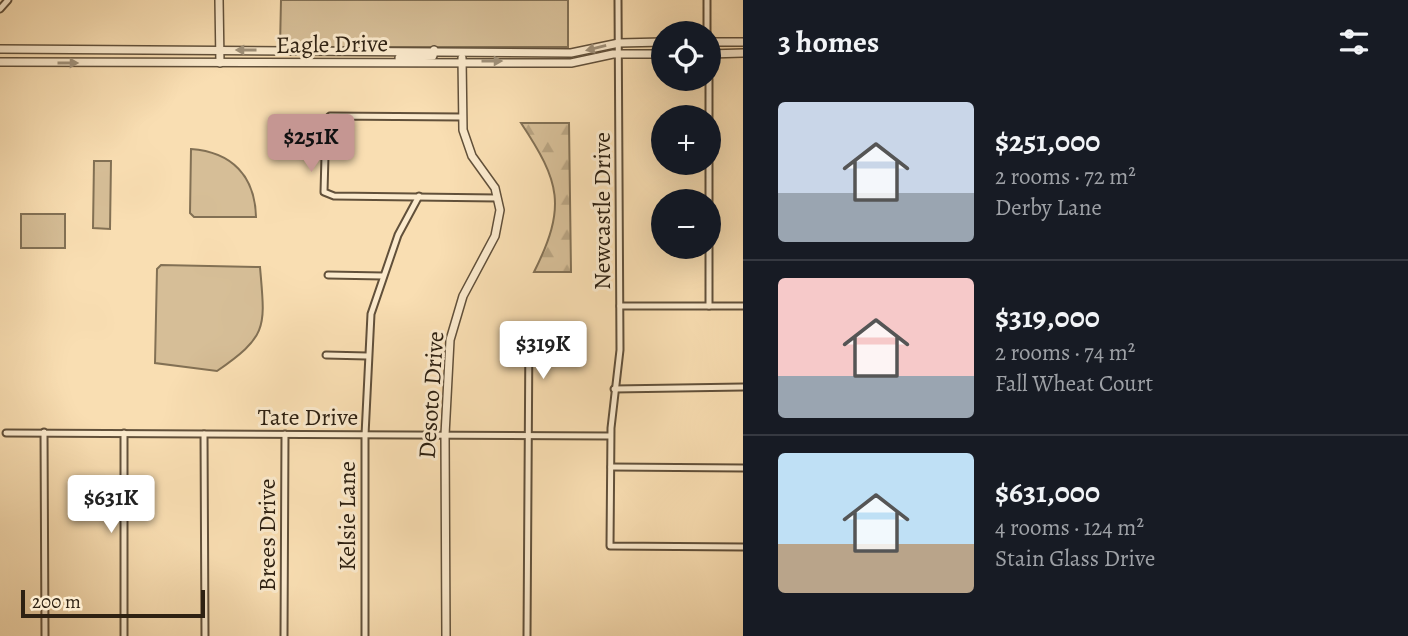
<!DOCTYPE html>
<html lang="en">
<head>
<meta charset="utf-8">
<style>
  :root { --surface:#171b24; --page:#242831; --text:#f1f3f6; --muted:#9ea1a6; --line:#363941; --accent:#c59692 }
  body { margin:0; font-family:Alegreya,serif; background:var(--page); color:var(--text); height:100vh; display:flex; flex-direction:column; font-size:26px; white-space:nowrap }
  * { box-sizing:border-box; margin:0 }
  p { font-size:23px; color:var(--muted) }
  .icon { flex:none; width:38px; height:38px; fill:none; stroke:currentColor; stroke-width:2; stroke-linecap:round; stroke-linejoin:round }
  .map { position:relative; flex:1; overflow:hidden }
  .sheet { display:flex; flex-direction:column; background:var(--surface); width:665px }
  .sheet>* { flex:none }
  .buttons { position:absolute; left:651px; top:21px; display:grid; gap:14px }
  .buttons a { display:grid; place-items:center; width:70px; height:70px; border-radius:50%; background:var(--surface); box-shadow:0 7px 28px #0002; font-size:35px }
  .scale { position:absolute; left:21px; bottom:18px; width:184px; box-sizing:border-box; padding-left:7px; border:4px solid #2e2112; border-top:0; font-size:19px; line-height:24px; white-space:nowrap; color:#2e2112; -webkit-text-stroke:5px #fbeacd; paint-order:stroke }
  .price { position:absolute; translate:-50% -60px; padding:0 16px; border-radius:7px; background:#fff; color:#222; font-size:23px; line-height:46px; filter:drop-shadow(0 2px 4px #0008) }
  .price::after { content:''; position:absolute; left:50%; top:42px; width:21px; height:16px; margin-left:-10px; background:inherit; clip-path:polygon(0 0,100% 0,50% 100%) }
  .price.active { background:var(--accent); color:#111 }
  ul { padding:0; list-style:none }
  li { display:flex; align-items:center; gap:21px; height:175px; padding:0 35px }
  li+li { border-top:2px solid var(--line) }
  li span { display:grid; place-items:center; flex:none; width:196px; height:140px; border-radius:7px; color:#555 }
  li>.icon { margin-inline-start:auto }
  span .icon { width:84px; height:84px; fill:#fffc; stroke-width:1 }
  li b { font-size:30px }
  h2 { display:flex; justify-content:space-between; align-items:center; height:84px; padding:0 35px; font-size:30px }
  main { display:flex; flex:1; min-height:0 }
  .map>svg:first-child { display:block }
  .forest { fill:url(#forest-firs); stroke:#827054; stroke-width:2 }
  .park { fill:#d6be97; stroke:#827054; stroke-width:2 }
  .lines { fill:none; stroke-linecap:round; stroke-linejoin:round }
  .minor-casing { stroke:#61503a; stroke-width:9 }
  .tertiary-casing { stroke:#61503a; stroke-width:10 }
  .minor { stroke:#fbeacd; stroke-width:5 }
  .tertiary { stroke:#fbeacd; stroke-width:7 }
  .oneway { fill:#9f9079 }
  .labels { text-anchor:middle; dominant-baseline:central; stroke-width:6; stroke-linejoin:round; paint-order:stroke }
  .street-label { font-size:24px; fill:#2e2112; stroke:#fbeacd }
</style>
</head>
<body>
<main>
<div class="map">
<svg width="743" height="636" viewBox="0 0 743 636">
  <defs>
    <pattern id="forest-firs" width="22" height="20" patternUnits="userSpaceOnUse" patternTransform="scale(1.75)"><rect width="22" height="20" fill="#d6be97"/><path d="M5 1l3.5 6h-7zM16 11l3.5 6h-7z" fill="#b8a381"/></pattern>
  </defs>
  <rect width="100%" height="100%" fill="#f9deb2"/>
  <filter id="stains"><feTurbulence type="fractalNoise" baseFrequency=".00286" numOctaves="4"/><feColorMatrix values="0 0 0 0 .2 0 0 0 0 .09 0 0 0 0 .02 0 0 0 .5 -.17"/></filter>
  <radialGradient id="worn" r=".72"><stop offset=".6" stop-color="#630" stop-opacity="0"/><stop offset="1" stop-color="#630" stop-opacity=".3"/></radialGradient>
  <!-- forest -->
  <path class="forest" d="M521,123H569L571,272H534C567,206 560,182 521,123Z"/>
  <!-- park -->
  <g class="park">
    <polygon points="281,0 568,0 568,47 280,47"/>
    <path d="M191,149C232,152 255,176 256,217H194L190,213Z"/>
    <polygon points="94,161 111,161 110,229 93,228"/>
    <rect x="21" y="214" width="44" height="34"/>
    <path d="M161,265L260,267C265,327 269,335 217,371L155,363L157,269Z"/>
  </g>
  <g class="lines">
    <!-- minor casing -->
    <g class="minor-casing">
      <g id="minor">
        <polyline points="618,0 620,350 611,428 610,546 743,547"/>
        <polyline points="707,0 707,33"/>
        <polyline points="0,9 8,0"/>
        <polyline points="709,79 709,306"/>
        <polyline points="462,117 330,116 326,120 324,192 334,196 497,198"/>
        <polyline points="328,275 383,276"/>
        <polyline points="620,306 743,306"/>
        <polyline points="326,355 367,356"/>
        <polyline points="614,389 743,387"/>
        <polyline points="44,432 45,636"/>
        <polyline points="6,433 610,436"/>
        <polyline points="124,433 124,636"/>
        <polyline points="204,434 205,636"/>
        <polyline points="611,467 743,468"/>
        <polyline points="284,636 285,434"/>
        <polyline points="365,636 365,435 371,314 398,235 419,196"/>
        <polyline points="527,636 529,329"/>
      </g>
    </g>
    <!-- tertiary casing -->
    <g class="tertiary-casing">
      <g id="tertiary">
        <polyline points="219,0 220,63"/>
        <polyline points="709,42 743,42"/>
        <polyline points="0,49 571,53 619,43 663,42"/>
        <polyline points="709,54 743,53"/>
        <polyline points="399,58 433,56 434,50"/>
        <polyline points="0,62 571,63 613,54 663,54"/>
        <polyline points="446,636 445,435 450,340 463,296 495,236 500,210 495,188 472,156 463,130 462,58"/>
      </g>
    </g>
    <!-- minor -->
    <use href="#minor" class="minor"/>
    <!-- tertiary -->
    <use href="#tertiary" class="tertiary"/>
  </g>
  <!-- one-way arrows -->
  <defs><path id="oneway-solid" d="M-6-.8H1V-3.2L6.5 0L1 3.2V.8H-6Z" transform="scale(1.75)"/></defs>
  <g class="oneway">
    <use href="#oneway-solid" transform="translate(596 48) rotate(166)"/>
    <use href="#oneway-solid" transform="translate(246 50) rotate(180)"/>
    <use href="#oneway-solid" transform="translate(492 61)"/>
    <use href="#oneway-solid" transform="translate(68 63)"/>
  </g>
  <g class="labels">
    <!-- street labels -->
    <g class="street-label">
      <text transform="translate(332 44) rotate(-1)">Eagle Drive</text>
      <text transform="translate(602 211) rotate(-90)">Newcastle Drive</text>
      <text transform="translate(431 395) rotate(-86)">Desoto Drive</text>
      <text x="308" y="417">Tate Drive</text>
      <text transform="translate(347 516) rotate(-90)">Kelsie Lane</text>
      <text transform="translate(267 535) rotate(-90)">Brees Drive</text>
    </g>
  </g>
  <rect width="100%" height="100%" filter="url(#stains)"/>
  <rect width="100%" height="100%" fill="url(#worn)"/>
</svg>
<div class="buttons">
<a><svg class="icon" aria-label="locate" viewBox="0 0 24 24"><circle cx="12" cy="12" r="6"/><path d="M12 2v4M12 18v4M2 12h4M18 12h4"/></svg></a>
<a>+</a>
<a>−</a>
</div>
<div class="scale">200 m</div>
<b class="price active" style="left:311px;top:174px">$251K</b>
<b class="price" style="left:543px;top:381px">$319K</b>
<b class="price" style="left:111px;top:535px">$631K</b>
</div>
<section class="sheet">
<h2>3 homes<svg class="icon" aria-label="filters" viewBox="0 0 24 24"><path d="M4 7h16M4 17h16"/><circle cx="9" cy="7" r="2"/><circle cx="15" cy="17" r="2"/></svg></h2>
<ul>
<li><span style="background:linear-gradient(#c9d6e8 65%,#9aa5b1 0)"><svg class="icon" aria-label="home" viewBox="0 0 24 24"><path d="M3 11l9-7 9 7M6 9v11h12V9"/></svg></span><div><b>$251,000</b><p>2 rooms · 72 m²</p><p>Derby Lane</p></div></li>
<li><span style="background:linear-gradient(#f6c9c9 70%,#9aa5b1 0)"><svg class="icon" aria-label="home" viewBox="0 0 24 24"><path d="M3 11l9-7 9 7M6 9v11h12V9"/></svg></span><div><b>$319,000</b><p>2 rooms · 74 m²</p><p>Fall Wheat Court</p></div></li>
<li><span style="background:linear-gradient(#bfe0f5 65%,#b9a48a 0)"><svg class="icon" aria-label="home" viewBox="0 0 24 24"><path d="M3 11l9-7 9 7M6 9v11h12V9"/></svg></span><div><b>$631,000</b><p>4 rooms · 124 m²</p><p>Stain Glass Drive</p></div></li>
</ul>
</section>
</main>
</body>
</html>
